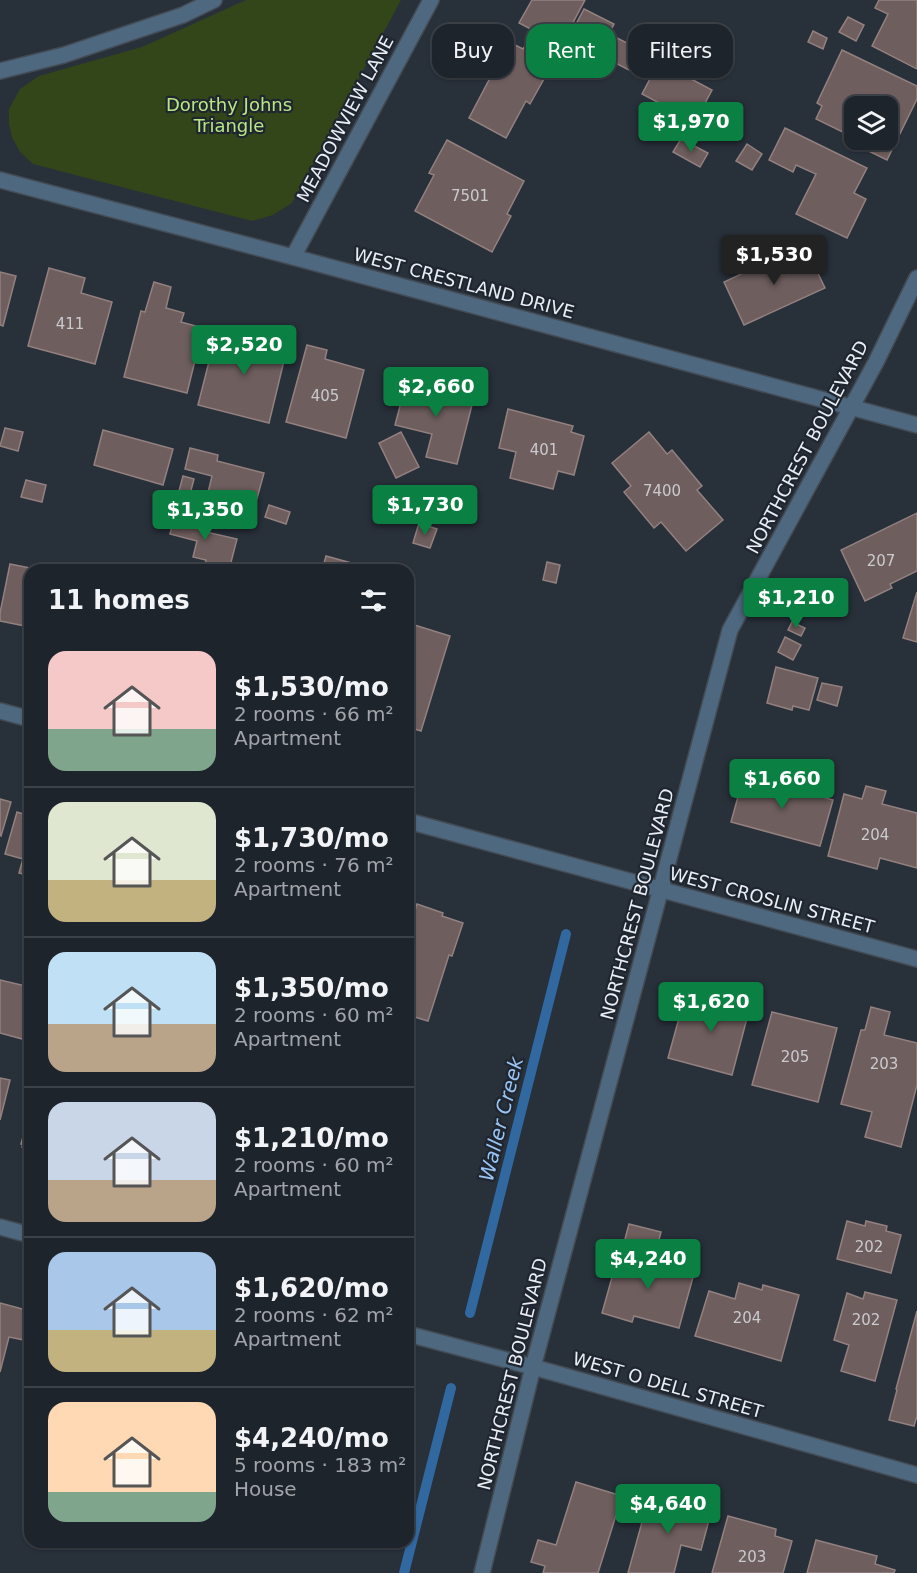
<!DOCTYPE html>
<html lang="en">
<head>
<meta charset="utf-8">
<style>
  :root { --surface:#1e242c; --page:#2b3038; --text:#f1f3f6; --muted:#a1a4a9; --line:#3c4148; --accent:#0b8043 }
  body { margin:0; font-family:"DejaVu Sans",sans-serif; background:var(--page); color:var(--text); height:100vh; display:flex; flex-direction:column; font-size:22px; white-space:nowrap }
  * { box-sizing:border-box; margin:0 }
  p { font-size:20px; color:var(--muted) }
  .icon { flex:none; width:33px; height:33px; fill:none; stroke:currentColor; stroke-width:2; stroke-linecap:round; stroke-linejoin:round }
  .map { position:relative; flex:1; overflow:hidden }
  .details { position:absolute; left:24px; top:564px; width:390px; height:984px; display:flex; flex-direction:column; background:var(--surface); border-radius:18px; box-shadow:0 2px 4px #0004,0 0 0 2px var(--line) }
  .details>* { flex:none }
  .hud { position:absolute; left:432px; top:24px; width:394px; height:54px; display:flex; gap:12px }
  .controls { position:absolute; left:844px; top:96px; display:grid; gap:12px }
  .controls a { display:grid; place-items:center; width:54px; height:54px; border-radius:12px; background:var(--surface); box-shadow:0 2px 4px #0004,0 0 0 2px var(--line); font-size:30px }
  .price { position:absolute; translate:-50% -51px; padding:0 14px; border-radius:6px; background:var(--accent); color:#fff; font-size:20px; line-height:39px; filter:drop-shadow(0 2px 3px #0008) }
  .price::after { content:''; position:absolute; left:50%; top:36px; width:18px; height:14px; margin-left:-9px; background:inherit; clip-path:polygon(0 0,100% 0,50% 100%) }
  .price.selected { background:#222; color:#fff }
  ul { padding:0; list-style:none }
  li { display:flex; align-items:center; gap:18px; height:150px; padding:0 24px }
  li+li { border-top:2px solid var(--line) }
  li span { display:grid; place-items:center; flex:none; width:168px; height:120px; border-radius:18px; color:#555 }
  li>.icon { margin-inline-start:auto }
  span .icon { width:72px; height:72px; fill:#fffc; stroke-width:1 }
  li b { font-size:26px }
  h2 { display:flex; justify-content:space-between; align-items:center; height:72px; padding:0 24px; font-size:26px }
  .chip { padding:0 21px; border-radius:18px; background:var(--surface); box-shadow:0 2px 4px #0004,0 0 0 2px var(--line); font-size:21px; line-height:54px }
  .chip.selected { background:var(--accent); color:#fff }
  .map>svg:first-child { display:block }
  .green { fill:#334619 }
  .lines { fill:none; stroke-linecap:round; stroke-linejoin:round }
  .stream { stroke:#3168a0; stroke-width:10 }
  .building { fill:#6e5e5d; stroke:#938180; stroke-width:1.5; fill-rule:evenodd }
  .minor-casing { stroke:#434b54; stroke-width:18 }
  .minor { stroke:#4e687f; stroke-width:15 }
  .labels { text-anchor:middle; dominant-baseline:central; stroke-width:4.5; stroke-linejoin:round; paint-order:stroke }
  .number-label { font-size:15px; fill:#cacacf }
  .park-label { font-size:18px; fill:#bae682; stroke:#1f2630 }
  .street-label { font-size:18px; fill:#e9eef5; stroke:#1f2630 }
  .water-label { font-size:20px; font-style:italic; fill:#9ac5f5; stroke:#1f2630 }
</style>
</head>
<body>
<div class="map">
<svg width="917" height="1573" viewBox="0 0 917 1573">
  <rect width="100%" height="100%" fill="#28303a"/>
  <!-- green -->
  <polygon class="green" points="246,0 401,0 292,203 273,215 252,221 33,164 20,152 12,137 9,124 9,109 20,89 39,76 142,47"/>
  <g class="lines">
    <!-- stream -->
    <g class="stream">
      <polyline points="470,1313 566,934"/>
      <polyline points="404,1573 451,1388"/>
    </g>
  </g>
  <!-- building -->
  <g class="building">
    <polygon points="532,0 585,0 561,45 519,23"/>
    <polygon points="879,0 917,0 917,69 872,46 888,14 875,8"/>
    <polygon points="584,9 614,24 609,34 641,50 631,71 588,49 586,54 566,43"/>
    <polygon points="848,17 864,25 856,41 839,32"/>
    <polygon points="813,31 827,38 823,49 808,42"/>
    <polygon points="509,42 523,49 525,46 549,58 539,77 544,79 530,104 526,101 506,138 469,118"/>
    <path d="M842,50L917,86V99L887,160L846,140L849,135L816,119L822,106L817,103ZM855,106H888V140H855Z"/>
    <polygon points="659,62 712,90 695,122 642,94"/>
    <polygon points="785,128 867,168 854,193 866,199 847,238 796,214 816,174 796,165 793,172 769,160"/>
    <polygon points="681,139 708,153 700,167 673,152"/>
    <polygon points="447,140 524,181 507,214 511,216 492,252 415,211 434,175 429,173"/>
    <polygon points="747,144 762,154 752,170 736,161"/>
    <polygon points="800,248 806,262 811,259 825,288 744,325 724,282 754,268 753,265 763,261 764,264"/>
    <polygon points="49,268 85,278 81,293 112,302 95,364 28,346"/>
    <polygon points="0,272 16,276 3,326 0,325"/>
    <polygon points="154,282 171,287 166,308 184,313 181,322 203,328 187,393 124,377 141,311 145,312"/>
    <polygon points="216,334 244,340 246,334 288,344 269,423 198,405"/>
    <polygon points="307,345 327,350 325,359 364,370 346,438 286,422"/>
    <polygon points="407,380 474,397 457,464 426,457 432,434 395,425"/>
    <polygon points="508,409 573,426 571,432 584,436 574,475 558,471 553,489 510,478 516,452 499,448"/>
    <polygon points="5,428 23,432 18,451 0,446"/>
    <polygon points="103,430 173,449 163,485 94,465"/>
    <polygon points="401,432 419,467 396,478 379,443"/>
    <polygon points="649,432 667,454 672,450 702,486 697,490 723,520 686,551 661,522 654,528 624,492 631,486 612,463"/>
    <polygon points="190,448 218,455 217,461 264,473 254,509 207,497 212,476 185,469"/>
    <polygon points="183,476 194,479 190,494 179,491"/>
    <polygon points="26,480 46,485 42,502 21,497"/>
    <polygon points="269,505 290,512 286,524 265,517"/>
    <polygon points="176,511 209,519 206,532 237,539 229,570 204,570 206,560 193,557 197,541 170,534"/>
    <polygon points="917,513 917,571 890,584 892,588 865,601 841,550"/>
    <polygon points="419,523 437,529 430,548 413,543"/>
    <polygon points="326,556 377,570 322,570"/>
    <polygon points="547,562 560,565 556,583 543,580"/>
    <polygon points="10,564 40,570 30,570 30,627 0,621 0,613"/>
    <polygon points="917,592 917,642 903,638"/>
    <polygon points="792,622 805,628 801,636 788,630"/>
    <polygon points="408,623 450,636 421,731 408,727"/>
    <polygon points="785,637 801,645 793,660 778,652"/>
    <polygon points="776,667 818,678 809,710 793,706 792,710 767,703"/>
    <polygon points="822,683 842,687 837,706 817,700"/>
    <polygon points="744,775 771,783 773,777 791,781 789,788 833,800 820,846 731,822"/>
    <polygon points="866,786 886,791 882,804 917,813 917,868 880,858 877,869 828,856 844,794 862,799"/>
    <polygon points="0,799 11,802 1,836 0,835"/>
    <polygon points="17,812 30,816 30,876 19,873 23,859 5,854"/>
    <polygon points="417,904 443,913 442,916 463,923 452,956 449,955 428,1021 408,1015 408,908 415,910"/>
    <polygon points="0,980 30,987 30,1025 26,1040 0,1033"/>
    <polygon points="704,990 751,1003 732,1075 668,1058 681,1011 697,1015"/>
    <polygon points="871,1007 890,1012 884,1035 917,1043 917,1085 901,1147 865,1137 872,1112 841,1104 861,1030 865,1030"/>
    <polygon points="772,1012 837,1028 818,1102 752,1085"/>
    <polygon points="0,1078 10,1080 0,1120"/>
    <polygon points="30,1111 30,1149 22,1147 23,1145 21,1144"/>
    <polygon points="847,1221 865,1226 866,1221 887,1226 886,1231 901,1235 891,1273 837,1259"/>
    <polygon points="629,1224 661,1232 656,1251 624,1243"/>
    <polygon points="620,1249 695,1270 679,1328 634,1316 632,1322 602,1313"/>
    <polygon points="739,1283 762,1290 763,1285 799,1295 781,1361 695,1336 709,1291 735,1299"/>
    <polygon points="865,1292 897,1300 875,1381 841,1371 849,1345 834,1340 847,1293 863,1299"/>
    <polygon points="0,1303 30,1311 24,1340 9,1337 0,1372"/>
    <polygon points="917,1311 917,1416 914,1426 889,1420 897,1390 896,1389"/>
    <polygon points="30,1397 30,1424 23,1422"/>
    <polygon points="576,1482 622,1496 598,1573 543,1573 545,1566 531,1562 538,1540 556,1545"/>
    <polygon points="660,1495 712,1509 701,1550 681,1545 674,1573 628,1573 647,1504 657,1506"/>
    <polygon points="728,1516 776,1529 775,1536 792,1541 783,1573 712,1573"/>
    <polygon points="816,1540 877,1556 875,1564 895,1570 894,1573 807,1573"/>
  </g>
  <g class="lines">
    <!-- minor casing -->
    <g class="minor-casing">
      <g id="minor">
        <polyline points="0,71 64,55 183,15 214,0"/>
        <polyline points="0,180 293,257 917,425"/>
        <polyline points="293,257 431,0"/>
        <polyline points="0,711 30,719"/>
        <polyline points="408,821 917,959"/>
        <polyline points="0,1227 30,1235"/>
        <polyline points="408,1334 533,1367 917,1475"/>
        <polyline points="482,1573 533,1367 730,630 876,362 917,278"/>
      </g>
    </g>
    <!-- minor -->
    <use href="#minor" class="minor"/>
  </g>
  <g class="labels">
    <!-- number labels -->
    <g class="number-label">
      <text x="470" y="196">7501</text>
      <text x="70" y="324">411</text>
      <text x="325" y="396">405</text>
      <text x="544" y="450">401</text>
      <text x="662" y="491">7400</text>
      <text x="881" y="561">207</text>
      <text x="875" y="835">204</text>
      <text x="795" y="1057">205</text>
      <text x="884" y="1064">203</text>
      <text x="869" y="1247">202</text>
      <text x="747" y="1318">204</text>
      <text x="866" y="1320">202</text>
      <text x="752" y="1557">203</text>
    </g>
    <!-- park labels -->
    <g class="park-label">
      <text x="229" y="104">Dorothy Johns<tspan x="229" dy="21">Triangle</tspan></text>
    </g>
    <!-- street labels -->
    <g class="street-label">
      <text transform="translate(345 119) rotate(-62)">MEADOWVIEW LANE</text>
      <text transform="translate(464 283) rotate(15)">WEST CRESTLAND DRIVE</text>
      <text transform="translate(807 447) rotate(-62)">NORTHCREST BOULEVARD</text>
      <text transform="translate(772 900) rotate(15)">WEST CROSLIN STREET</text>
      <text transform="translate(637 904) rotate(-75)">NORTHCREST BOULEVARD</text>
      <text transform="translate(512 1374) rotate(-76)">NORTHCREST BOULEVARD</text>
      <text transform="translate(668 1385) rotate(16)">WEST O DELL STREET</text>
    </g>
    <!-- water labels -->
    <g class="water-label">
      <text transform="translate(501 1119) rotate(-76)">Waller Creek</text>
    </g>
  </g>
</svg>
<div class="controls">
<a><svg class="icon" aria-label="layers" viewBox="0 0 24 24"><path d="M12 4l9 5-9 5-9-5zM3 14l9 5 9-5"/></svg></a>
</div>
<b class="price" style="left:691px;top:153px">$1,970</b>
<b class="price selected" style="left:774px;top:286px">$1,530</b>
<b class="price" style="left:244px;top:376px">$2,520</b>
<b class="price" style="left:436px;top:418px">$2,660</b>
<b class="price" style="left:425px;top:536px">$1,730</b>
<b class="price" style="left:205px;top:541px">$1,350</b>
<b class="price" style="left:796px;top:629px">$1,210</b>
<b class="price" style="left:782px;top:810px">$1,660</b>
<b class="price" style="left:711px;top:1033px">$1,620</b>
<b class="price" style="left:648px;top:1290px">$4,240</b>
<b class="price" style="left:668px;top:1535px">$4,640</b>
<div class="hud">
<a class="chip">Buy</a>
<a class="chip selected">Rent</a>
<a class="chip">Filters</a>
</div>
<section class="details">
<h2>11 homes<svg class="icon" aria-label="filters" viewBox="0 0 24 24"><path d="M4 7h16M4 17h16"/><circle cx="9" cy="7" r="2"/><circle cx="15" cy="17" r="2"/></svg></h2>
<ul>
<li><span style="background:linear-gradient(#f6c9c9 65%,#7fa58c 0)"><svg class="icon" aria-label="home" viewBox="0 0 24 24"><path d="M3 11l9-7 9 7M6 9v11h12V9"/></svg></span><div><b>$1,530/mo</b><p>2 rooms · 66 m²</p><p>Apartment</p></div></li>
<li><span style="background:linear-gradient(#dfe7d0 65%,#c2b280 0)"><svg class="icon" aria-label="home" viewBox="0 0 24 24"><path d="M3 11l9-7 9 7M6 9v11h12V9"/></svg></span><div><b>$1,730/mo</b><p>2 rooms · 76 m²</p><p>Apartment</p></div></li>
<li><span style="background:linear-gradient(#bfe0f5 60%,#b9a48a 0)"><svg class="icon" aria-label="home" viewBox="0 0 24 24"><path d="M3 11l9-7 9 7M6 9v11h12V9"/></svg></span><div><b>$1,350/mo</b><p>2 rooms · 60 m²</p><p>Apartment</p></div></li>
<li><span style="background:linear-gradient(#c9d6e8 65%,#b9a48a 0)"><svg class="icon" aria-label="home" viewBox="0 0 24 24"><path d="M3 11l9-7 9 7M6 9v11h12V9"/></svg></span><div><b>$1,210/mo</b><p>2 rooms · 60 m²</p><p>Apartment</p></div></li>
<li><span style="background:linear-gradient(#a9c7e8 65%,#c2b280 0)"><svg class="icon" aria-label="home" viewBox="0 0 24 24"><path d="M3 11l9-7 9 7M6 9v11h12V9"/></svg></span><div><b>$1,620/mo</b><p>2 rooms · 62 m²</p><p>Apartment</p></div></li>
<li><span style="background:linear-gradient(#ffd9b3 75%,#7fa58c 0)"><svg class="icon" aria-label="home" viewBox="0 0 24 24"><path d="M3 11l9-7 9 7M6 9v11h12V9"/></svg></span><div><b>$4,240/mo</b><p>5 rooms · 183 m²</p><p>House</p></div></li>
</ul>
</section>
</div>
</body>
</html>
